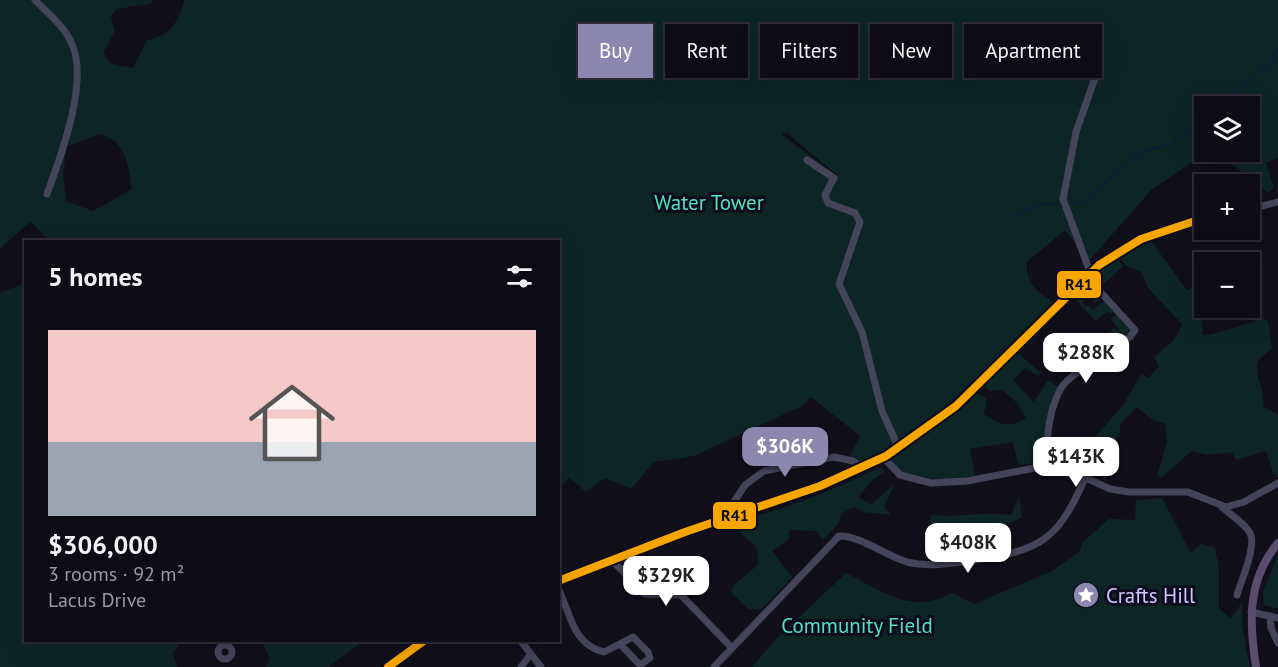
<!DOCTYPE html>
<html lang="en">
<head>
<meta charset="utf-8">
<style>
  :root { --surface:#0d0b14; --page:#1b1922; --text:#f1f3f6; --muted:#9a9ba0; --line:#2d2b34; --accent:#8b87af }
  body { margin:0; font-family:"PT Sans",sans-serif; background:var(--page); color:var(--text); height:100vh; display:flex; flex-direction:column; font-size:22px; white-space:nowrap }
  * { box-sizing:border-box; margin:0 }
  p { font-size:20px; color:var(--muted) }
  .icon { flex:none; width:33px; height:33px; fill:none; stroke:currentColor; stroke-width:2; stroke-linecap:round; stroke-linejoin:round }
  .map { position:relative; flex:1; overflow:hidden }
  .details { position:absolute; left:24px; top:240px; width:536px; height:402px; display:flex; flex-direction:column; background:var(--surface); border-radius:0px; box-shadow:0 6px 24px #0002,0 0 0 2px var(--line) }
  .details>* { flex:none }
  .top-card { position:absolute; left:578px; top:24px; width:570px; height:54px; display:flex; gap:12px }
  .buttons { position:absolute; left:1194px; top:96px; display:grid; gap:12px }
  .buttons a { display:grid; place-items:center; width:66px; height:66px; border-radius:0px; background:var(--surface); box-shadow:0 6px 24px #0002,0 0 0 2px var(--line); font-size:30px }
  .price { position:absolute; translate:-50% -51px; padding:0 14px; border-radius:12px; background:#fff; color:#222; font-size:20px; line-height:39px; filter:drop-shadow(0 2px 3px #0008) }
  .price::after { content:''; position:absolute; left:50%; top:36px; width:18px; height:14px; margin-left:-9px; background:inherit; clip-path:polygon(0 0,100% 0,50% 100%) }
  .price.selected { background:var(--accent); color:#fff }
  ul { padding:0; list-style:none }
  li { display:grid; align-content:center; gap:12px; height:318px; padding:0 24px }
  li span { display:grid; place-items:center; height:186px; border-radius:0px; color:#555 }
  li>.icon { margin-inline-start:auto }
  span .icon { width:108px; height:108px; fill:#fffc; stroke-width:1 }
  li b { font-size:26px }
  h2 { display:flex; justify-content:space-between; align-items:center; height:72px; padding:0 24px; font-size:26px }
  .chip { padding:0 21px; border-radius:0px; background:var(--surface); box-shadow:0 6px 24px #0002,0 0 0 2px var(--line); font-size:21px; line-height:54px }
  .chip.selected { background:var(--accent); color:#fff }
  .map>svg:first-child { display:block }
  .green { fill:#0e2525; fill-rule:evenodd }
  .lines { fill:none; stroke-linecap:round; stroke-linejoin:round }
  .stream { stroke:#091e3d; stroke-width:1.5 }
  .minor { stroke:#44445b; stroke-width:7 }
  .major { stroke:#584d6d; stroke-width:8 }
  .bus-1-casing { stroke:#0e0b1e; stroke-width:12 }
  .bus-1 { stroke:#f7a600; stroke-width:8 }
  .labels { text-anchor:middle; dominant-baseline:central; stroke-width:6; stroke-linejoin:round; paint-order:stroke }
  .park-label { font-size:21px; fill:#50e4ba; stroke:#0e0b1e }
  .poi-label { font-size:21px; fill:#cdc8ff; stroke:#0e0b1e; text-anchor:start }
  .line-badge { stroke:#0e0b1e; stroke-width:2 }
  .pale-badge-label { font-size:16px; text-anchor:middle; font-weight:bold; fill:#111 }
</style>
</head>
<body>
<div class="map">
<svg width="1278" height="667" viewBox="0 0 1278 667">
  <rect width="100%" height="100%" fill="#110f1a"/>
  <!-- green -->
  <g class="green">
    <path d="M0,0H154L149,4L116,9L111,17L115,32L103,52L111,64L133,68L147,40C168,37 181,20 184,0H1278V158L1266,163L1274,188L1268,193L1217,152H1250V106H1204V152H1207L1151,190L1089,261L1065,230L1027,262C1026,284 1036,290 1053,302C995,362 937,423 863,463L849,458L860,436L811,397L802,406L694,456L654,462L631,489L605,478L586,492L569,478L558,489V242H50L31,222L0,248ZM787,133L837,175V176L781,134ZM99,134C127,141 128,165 132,189L93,211L66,201L63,173L67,147Z"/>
    <path d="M1151,241L1187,290L1204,282V296L1195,303V311L1203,321L1202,335C1210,337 1251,322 1264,318L1268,322L1272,348L1257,362C1255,381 1265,385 1263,406L1278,415V478L1273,473L1266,451L1236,460L1233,452L1208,455L1192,451L1162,477L1157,476L1167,442L1165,424L1151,419L1137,407L1121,423L1119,436L1113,444L1095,437L1123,405L1141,374L1148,378L1159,366L1154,357L1174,340L1182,324L1148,288L1141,272L1127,266L1119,258Z"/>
    <polygon points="1117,258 1123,266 1101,287 1096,281 1097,274"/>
    <polygon points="25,283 26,640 182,641 173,653 177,667 0,667 0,293"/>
    <polygon points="1083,286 1092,288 1101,298 1095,303 1089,297 1082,303 1086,307 1088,305 1093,310 1105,300 1115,311 1111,314 1107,312 1095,321 1073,296"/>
    <polygon points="1118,313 1131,331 1114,344 1107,336 1114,328 1123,336 1111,319"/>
    <path d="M1018,353L1041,373L1038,376L1025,368L1013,380L1034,402L1048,380L1058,387L1043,447L1036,463L1018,465L1013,442L970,449L975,476C949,484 915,484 893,467L892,461L895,456L942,422L977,393L987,398L984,414C1002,425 1006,429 1026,418L1016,402L1002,390L991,391L983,386Z"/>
    <path d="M880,467L885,472L872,480L859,497L871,505L895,483L884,506L891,515L863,512L854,507L841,514L839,523L823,540L816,531L790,530L788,540L772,551L792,577L762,609H748L731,592L733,586L759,564L756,547L730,523C783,510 831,492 880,467Z"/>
    <path d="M1019,497L1022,518L1008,523L1003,528L994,523L947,540L930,532L931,515C958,518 984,511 1011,515Z"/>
    <path d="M1162,498L1191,553L1201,544L1215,548L1219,569V608L1231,619L1242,602V627L1250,667H752L775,640L846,573C885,592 910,615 952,593L974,604L1052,571L1080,551L1082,543L1109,519L1135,520L1136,500Z"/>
    <polygon points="1278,555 1278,609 1264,605 1263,591"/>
    <polygon points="262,641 363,641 328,667 266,667 270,659"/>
  </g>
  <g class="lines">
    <!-- stream -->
    <g class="stream">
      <polyline points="1217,106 1271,63 1278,48"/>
      <polyline points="1071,204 1081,203 1091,195 1141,152 1172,144 1204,117"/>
      <polyline points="1012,218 1038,204 1058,204"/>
    </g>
    <!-- minor -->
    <g class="minor">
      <path d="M35,0C47,13 64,26 71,42C90,79 61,156 47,194"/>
      <polyline points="807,160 834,178 825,195 828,203 855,213 860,222 839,284 862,332 882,411 899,449"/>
      <polyline points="1250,209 1278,202"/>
      <polyline points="1090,272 1063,199 1076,132 1096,75"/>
      <polyline points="884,458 900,475 931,483 967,481 1056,464 1110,489 1129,492 1188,492 1226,507 1244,502 1278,483"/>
      <path d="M1056,464C1039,450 1052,395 1066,382C1082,366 1111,351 1130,337L1135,330L1086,276"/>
      <path d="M1221,506C1230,515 1244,522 1250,533C1257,546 1241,581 1237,595"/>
      <polyline points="722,520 745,485 764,471 834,457 853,461 863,469"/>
      <polyline points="612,560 644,594 681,595 732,648"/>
      <path d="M558,581C614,559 671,536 728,518C791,497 852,480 907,443C975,398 1029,332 1086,276C1119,245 1160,227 1204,218"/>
      <path d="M558,588C570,611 572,645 604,652L633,637L648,652L650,658L640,665L621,645"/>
      <polyline points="1251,612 1278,618"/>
      <polyline points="1270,616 1271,628 1278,643"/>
      <polyline points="520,640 541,667"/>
      <circle cx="225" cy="652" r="7"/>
      <polyline points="388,667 426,640"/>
      <polyline points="521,667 530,655"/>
      <path d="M714,667L839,536C859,535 886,556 907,562C928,567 949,564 971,561C1039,550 1057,543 1085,478"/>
    </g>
    <!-- major -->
    <path class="major" d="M1256,667C1249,622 1247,580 1278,543"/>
    <!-- bus-1 casing -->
    <g class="bus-1-casing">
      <g id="bus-1">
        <polyline points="558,581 685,532 820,486 886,456 956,406 1099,265 1141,239 1204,218"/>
        <polyline points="388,667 425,640"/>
      </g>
    </g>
    <!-- bus-1 -->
    <use href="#bus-1" class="bus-1"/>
  </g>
  <!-- icons -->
  <defs>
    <g id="sight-disc" transform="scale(1.35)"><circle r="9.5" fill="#8b87af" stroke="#0e0b1e"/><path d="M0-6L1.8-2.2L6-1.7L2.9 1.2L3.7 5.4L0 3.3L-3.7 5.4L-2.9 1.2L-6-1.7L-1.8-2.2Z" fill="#fff"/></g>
  </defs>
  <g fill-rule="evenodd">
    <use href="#sight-disc" x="1086" y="595"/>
  </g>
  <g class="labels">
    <!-- park labels -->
    <g class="park-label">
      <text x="709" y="202">Water Tower</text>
      <text x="857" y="625">Community Field</text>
    </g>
    <!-- poi labels -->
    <g class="poi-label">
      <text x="1106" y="595">Crafts Hill</text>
    </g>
  </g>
  <g class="line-badge">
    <rect x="1056" y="270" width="46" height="29" rx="6" fill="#f7a600"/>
    <rect x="712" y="501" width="45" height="29" rx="6" fill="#f7a600"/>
  </g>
  <g class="pale-badge-label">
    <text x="1079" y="290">R41</text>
    <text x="735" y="521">R41</text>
  </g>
</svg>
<div class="buttons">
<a><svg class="icon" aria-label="layers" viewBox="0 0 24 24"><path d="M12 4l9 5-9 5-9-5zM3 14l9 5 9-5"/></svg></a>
<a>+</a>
<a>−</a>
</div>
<b class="price" style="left:1086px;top:384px">$288K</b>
<b class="price selected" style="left:785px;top:478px">$306K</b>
<b class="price" style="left:1076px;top:488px">$143K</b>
<b class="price" style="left:968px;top:574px">$408K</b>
<b class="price" style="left:666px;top:607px">$329K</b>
<div class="top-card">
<a class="chip selected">Buy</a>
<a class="chip">Rent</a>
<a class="chip">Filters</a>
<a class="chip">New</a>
<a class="chip">Apartment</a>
</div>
<section class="details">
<h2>5 homes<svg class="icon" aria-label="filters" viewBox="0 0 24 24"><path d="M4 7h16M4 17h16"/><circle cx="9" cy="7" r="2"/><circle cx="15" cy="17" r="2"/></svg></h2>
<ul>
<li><span style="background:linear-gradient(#f6c9c9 60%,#9aa5b1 0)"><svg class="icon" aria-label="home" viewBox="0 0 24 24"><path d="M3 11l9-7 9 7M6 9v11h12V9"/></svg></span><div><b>$306,000</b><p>3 rooms · 92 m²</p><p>Lacus Drive</p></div></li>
</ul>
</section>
</div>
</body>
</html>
